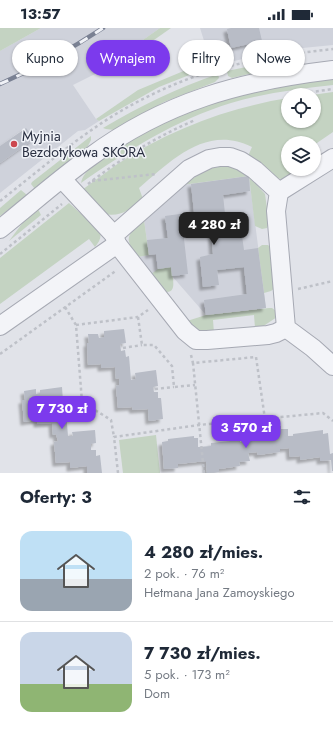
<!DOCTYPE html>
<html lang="pl">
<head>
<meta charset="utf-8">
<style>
  :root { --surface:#fff; --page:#f2f2f3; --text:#1f2937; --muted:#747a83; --line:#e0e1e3; --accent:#7c3aed }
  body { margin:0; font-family:Jost,sans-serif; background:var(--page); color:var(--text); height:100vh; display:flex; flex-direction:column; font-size:15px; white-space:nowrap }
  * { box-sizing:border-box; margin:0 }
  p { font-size:13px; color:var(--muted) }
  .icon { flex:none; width:22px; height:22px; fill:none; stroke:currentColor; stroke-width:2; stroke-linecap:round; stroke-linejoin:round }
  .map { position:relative; height:445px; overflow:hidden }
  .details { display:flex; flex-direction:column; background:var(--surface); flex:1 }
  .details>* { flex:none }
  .hud { position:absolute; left:12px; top:12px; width:309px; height:36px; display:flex; gap:8px }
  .controls { position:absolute; left:281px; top:60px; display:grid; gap:8px }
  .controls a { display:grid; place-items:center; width:40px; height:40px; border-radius:50%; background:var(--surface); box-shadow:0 1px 3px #0004; font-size:20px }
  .price { position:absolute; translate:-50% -34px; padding:0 9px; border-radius:8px; background:var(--accent); color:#fff; font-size:13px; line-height:26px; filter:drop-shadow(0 1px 2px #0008) }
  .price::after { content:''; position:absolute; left:50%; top:24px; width:12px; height:9px; margin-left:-6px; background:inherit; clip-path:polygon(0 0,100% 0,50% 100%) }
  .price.on { background:#222; color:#fff }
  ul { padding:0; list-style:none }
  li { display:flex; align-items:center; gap:12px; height:100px; padding:0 20px }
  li+li { border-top:1px solid var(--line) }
  li span { display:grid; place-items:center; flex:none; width:112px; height:80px; border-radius:12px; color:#555 }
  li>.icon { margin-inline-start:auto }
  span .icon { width:48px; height:48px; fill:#fffc; stroke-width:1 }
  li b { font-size:17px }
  h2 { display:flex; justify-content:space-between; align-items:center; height:48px; padding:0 20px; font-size:17px }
  .tag { padding:0 14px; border-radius:18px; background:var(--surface); box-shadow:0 1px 3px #0004; font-size:14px; line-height:36px }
  .tag.on { background:var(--accent); color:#fff }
  .status { display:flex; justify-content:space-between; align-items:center; height:28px; padding:0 20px; background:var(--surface); direction:ltr }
  .status svg { height:11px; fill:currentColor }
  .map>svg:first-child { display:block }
  .built { fill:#cfd2db }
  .green { fill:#c4d3c2 }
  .building { fill:#b8bcc6; filter:url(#shadow) }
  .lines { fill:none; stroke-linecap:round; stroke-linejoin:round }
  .minor-casing { stroke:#a6a9b3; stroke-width:20 }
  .path { stroke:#bec1c8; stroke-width:2.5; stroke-dasharray:3 3; stroke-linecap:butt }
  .minor { stroke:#f3f4f8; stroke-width:18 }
  .rail-casing { stroke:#7a8193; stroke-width:4.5 }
  .rail { stroke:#f0f2f7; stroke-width:3; stroke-dasharray:9; stroke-linecap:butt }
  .poi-dot { fill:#cc474e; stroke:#f0f2f7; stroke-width:1.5 }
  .labels { text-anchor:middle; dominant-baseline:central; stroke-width:3; stroke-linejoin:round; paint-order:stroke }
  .poi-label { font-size:14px; fill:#292f41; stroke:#f0f2f7; text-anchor:start }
</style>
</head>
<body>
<div class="status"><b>13:57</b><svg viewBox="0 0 49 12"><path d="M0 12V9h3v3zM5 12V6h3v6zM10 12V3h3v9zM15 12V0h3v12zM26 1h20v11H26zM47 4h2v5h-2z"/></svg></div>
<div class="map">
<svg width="333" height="445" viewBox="0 0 333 445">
  <defs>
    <filter id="shadow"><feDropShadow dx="-3.5" dy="3.5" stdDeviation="1" flood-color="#0004"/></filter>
  </defs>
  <rect width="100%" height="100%" fill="#e1e3e9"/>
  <!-- built -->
  <g class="built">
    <polygon points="41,0 160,0 93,47 73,57 96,91 99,93 85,102 78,103 0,165 0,135 34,111 25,100 0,118 0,23"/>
    <polygon points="200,0 333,0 333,17 282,22 212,38"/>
    <polygon points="249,148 266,280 206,287 172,248 171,240 151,246 138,229 149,227 144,192 182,157"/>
  </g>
  <!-- green -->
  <g class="green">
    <polygon points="0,0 41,0 0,23"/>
    <polygon points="160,0 171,0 144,19 93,47"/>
    <polygon points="210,32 212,38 159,59 99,93 96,91 138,62"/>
    <polygon points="276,33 277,37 274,40 232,50 228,48 227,43"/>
    <path d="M218,46L219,50L215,54L164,74L114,102L106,101L103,100C140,78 177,60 218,46Z"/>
    <path d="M333,51V57C299,61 264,65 231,75C176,92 128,122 81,155C84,141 99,134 110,126C160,90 219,70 279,58C296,54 315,53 333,51Z"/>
    <path d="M333,64V104L314,117V115H288V141H298L299,142C294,145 288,150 282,151C273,152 255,134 248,128L252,119C206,96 171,133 139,160L143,171C128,182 123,189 103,186L82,162C93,154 105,145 116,137C168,102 227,80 288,70V93H314V67H312Z"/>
    <polygon points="91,108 91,112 88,118 35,161 31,156 32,154"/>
    <polygon points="229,137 245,144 265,166 269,195 267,200 262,201 255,198 249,148 182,157 208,141"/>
    <polygon points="21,162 27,167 0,188 0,180"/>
    <path d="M69,175L98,201C103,207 100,213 95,219L89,211L0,276V230Z"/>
    <polygon points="38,181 41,187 9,213 24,193"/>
    <path d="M144,192L149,227L138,229C123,210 127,207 144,192Z"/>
    <polygon points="262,217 268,217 270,219 275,260 271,263 264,265 258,220"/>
    <path d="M171,239C172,248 178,265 166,264L151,246L158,241Z"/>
    <polygon points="269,280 272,280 276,283 277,289 262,299 255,300 254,287 213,292 214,305 199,305 187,293 206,287"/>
    <polygon points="156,407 160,445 123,445 119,412"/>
  </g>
  <!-- building -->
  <g class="building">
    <polygon points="231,0 259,0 262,13 231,20 227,1"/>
    <polygon points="26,100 34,111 0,135 0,118"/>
    <polygon points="249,148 250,163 223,167 226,195 240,193 244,222 258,220 266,280 206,287 204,272 247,266 244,239 217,242 219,257 203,259 200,229 213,226 211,199 183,202 188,246 172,248 171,239 158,241 156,226 149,227 147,212 168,210 165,188 194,184 191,156"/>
    <polygon points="124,301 126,315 120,316 121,323 125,322 126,329 129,328 131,352 136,351 135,345 156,342 158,358 153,359 154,364 158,364 158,370 161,370 163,391 149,393 148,381 133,382 132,379 118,380 116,358 119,357 119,350 116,351 115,339 101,340 101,336 88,337 87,315 89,315 88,306 98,306 99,310 104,309 104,303"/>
    <polygon points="62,359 63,373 58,374 58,380 62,379 63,386 66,384 68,408 73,408 72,404 95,402 96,415 91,416 91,422 96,422 96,428 100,427 102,445 87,445 87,438 70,440 70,434 56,435 54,414 58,413 56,406 53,407 52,395 37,396 37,392 24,394 22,372 25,372 24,363 36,361 36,366 40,365 40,362"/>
    <polygon points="281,398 281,401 288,401 288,408 293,408 293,406 323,402 323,406 328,405 330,426 333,425 333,443 332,443 331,432 320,433 320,429 300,432 300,428 290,429 289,420 280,421 280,424 258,427 257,424 248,425 250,433 239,434 240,438 219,441 219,444 207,445 206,433 178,436 178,440 164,441 162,414 168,413 168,411 194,408 194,410 198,410 198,419 211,418 211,415 240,412 240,414 246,413 245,405 251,404 251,402"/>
  </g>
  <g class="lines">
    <!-- minor casing -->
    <g class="minor-casing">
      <g id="minor">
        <polyline points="62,151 114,207"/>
        <polyline points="279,164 333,130"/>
        <path d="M0,201C30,177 59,151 90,129C166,73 241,53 333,42"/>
        <polyline points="117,216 114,207 189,141 209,131 220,129 230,129 241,133 255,142 279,164 276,183 286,300 313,320 333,338"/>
        <polyline points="0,298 117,216 185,303 196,312 207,312 268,307 276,305 286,300"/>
      </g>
    </g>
    <!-- path -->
    <g class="path">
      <polyline points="298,66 333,61"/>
      <polyline points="92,153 156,146"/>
      <path d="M88,156C122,130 156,109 195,92"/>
      <path d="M0,173C31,149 61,123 93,101C127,77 166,58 205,45C246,32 290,26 333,21"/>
      <polyline points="0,226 62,176"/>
      <polyline points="298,261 333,253"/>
      <polyline points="65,279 76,297 82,374 111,392 114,409"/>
      <polyline points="138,289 142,317 154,317 172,338 174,359 195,357"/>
      <polyline points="76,297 138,289 148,282"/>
      <polyline points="123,320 142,317"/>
      <polyline points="0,326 117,242"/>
      <polyline points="191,327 193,335"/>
      <polyline points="155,361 174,359"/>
      <polyline points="118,445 114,409 199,397 323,385 333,393"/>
      <polyline points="204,445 193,335 256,329 265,391"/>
    </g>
    <!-- minor -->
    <use href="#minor" class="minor"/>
    <!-- rail casing -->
    <g class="rail-casing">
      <path id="rail" d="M0,56C36,40 70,22 103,0"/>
    </g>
    <!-- rail -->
    <use href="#rail" class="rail"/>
  </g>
  <!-- markers -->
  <circle class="poi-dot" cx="14" cy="116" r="4"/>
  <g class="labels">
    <!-- poi labels -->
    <g class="poi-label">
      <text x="22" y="108">Myjnia<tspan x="22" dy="16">Bezdotykowa SKÓRA</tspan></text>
    </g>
  </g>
</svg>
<div class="controls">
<a><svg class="icon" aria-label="locate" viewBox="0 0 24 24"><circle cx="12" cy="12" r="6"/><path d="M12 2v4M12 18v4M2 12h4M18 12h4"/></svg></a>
<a><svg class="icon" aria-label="layers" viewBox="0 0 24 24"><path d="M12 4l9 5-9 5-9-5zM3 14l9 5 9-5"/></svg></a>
</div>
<b class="price on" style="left:214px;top:218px">4 280 zł</b>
<b class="price" style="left:62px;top:402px">7 730 zł</b>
<b class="price" style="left:246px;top:421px">3 570 zł</b>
<div class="hud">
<a class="tag">Kupno</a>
<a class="tag on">Wynajem</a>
<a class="tag">Filtry</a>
<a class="tag">Nowe</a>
</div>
</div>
<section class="details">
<h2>Oferty: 3<svg class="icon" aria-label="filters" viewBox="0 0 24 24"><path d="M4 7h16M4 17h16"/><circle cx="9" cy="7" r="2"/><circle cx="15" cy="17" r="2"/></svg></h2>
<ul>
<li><span style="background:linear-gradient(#bfe0f5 60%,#9aa5b1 0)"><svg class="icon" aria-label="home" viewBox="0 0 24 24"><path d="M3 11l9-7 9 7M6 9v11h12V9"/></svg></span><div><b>4 280 zł/mies.</b><p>2 pok. · 76 m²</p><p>Hetmana Jana Zamoyskiego</p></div></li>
<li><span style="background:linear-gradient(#c9d6e8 65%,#8fb573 0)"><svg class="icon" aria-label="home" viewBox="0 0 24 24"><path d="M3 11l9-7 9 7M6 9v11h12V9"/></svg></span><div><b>7 730 zł/mies.</b><p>5 pok. · 173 m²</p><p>Dom</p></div></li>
</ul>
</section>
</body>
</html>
